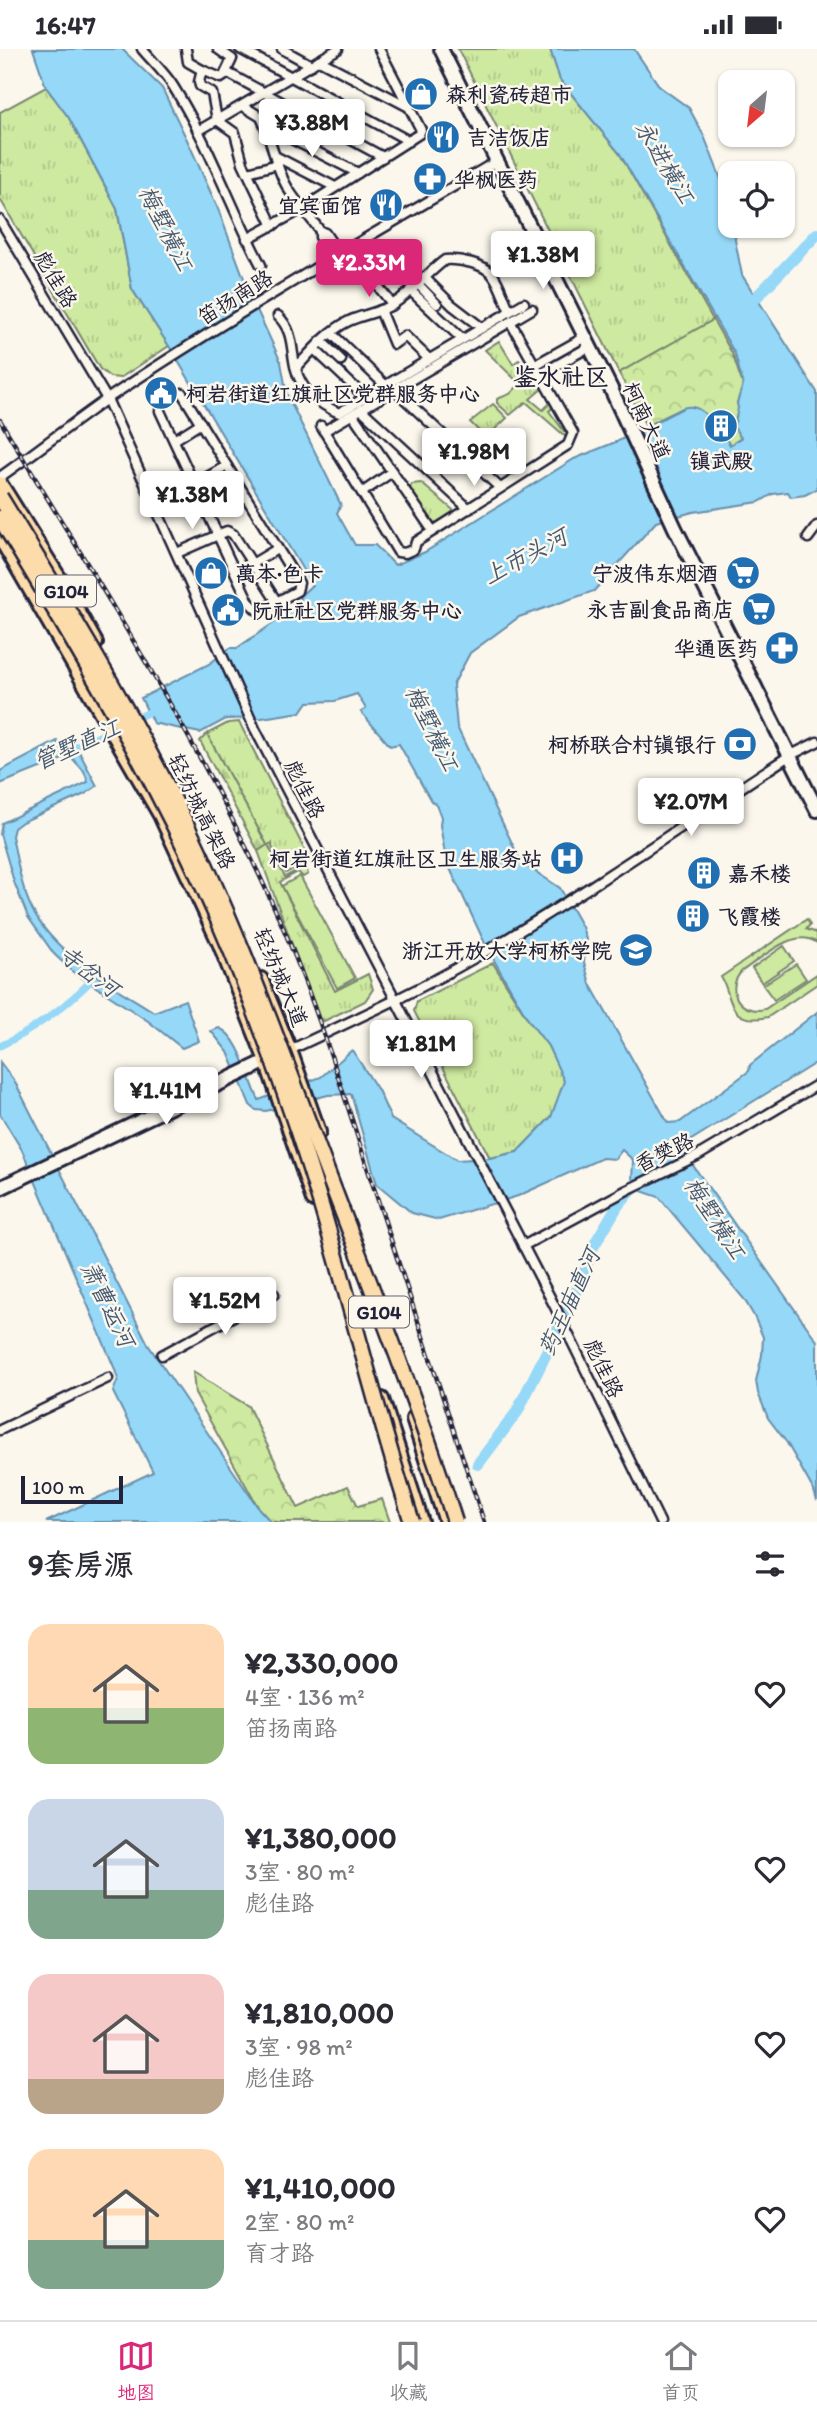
<!DOCTYPE html>
<html lang="zh">
<head>
<meta charset="utf-8">
<style>
  :root { --surface:#fff; --page:#f2f2f3; --text:#2b2b33; --muted:#7c7c81; --line:#e1e1e2; --accent:#db2777 }
  body { margin:0; font-family:Itim,"LXGW WenKai TC",sans-serif; background:var(--page); color:var(--text); height:100vh; display:flex; flex-direction:column; font-size:26px; white-space:nowrap }
  * { box-sizing:border-box; margin:0 }
  p { font-size:23px; color:var(--muted) }
  .icon { flex:none; width:38px; height:38px; fill:none; stroke:currentColor; stroke-width:2; stroke-linecap:round; stroke-linejoin:round }
  .map { position:relative; height:1473px; overflow:hidden }
  .sheet { display:flex; flex-direction:column; background:var(--surface); flex:1 }
  .sheet>* { flex:none }
  .needle { width:46px; rotate:208deg }
  .fabs { position:absolute; left:718px; top:21px; display:grid; gap:14px }
  .fabs a { display:grid; place-items:center; width:77px; height:77px; border-radius:14px; background:var(--surface); box-shadow:0 2px 5px #0004; font-size:35px }
  .scale { position:absolute; left:21px; bottom:18px; width:102px; box-sizing:border-box; padding-left:7px; border:4px solid #22223b; border-top:0; font-size:19px; line-height:24px; white-space:nowrap; color:#22223b; -webkit-text-stroke:5px #fbf7ec; paint-order:stroke }
  .price { position:absolute; translate:-50% -60px; padding:0 16px; border-radius:7px; background:#fff; color:#222; font-size:23px; line-height:46px; filter:drop-shadow(0 2px 4px #0008) }
  .price::after { content:''; position:absolute; left:50%; top:42px; width:21px; height:16px; margin-left:-10px; background:inherit; clip-path:polygon(0 0,100% 0,50% 100%) }
  .price.on { background:var(--accent); color:#fff }
  ul { padding:0; list-style:none }
  li { display:flex; align-items:center; gap:21px; height:175px; padding:0 28px }
  li span { display:grid; place-items:center; flex:none; width:196px; height:140px; border-radius:21px; color:#555 }
  li>.icon { margin-inline-start:auto }
  span .icon { width:84px; height:84px; fill:#fffc; stroke-width:1 }
  li b { font-size:30px }
  h2 { display:flex; justify-content:space-between; align-items:center; height:84px; padding:0 28px; font-size:30px }
  .status { display:flex; justify-content:space-between; align-items:center; height:49px; padding:0 35px; background:var(--surface); direction:ltr }
  .status svg { height:19px; fill:currentColor }
  .tabs { display:flex; justify-content:space-around; align-items:center; height:98px; border-top:2px solid var(--line); background:var(--surface); font-size:19px; color:var(--muted) }
  .tabs a { display:grid; justify-items:center; gap:4px }
  .tabs .on { color:var(--accent) }
  .map>svg:first-child { display:block }
  .grass { fill:url(#grass-tufts); stroke:#78866e; stroke-width:2 }
  .forest { fill:url(#forest-firs); stroke:#78866e; stroke-width:2 }
  .park { fill:url(#park-crowns); stroke:#78866e; stroke-width:2 }
  .pitch { fill:#cee9a0; stroke:#78866e; stroke-width:2 }
  .water { fill:#96d8f7; stroke:#688fac; stroke-width:2 }
  .lines { fill:none; stroke-linecap:round; stroke-linejoin:round }
  .canal { stroke:#96d8f7; stroke-width:7 }
  .river { stroke:#96d8f7; stroke-width:12 }
  .street-casing { stroke:#22223b; stroke-width:13 }
  .secondary-casing { stroke:#22223b; stroke-width:18 }
  .primary-casing { stroke:#22223b; stroke-width:18 }
  .street { stroke:#fbf7ec; stroke-width:8 }
  .secondary { stroke:#fbf7ec; stroke-width:12 }
  .primary { stroke:#fddcac; stroke-width:12 }
  .rail-casing { stroke:#22223b; stroke-width:4.5 }
  .rail { stroke:#fbf7ec; stroke-width:2; stroke-dasharray:5; stroke-linecap:butt }
  .highway-bridge-casing { stroke:#22223b; stroke-width:19; stroke-linecap:butt }
  .highway-bridge { stroke:#fddcac; stroke-width:14 }
  .labels { text-anchor:middle; dominant-baseline:central; stroke-width:5; stroke-linejoin:round; paint-order:stroke }
  .shield { fill:#fbf7ec; stroke:#636270; stroke-width:2 }
  .shield-label { font-size:19px; font-weight:bold; fill:#22223b }
  .poi-label { font-size:21px; font-weight:bold; fill:#22223b; stroke:#fbf7ec; text-anchor:start }
  .street-label { font-size:21px; fill:#22223b; stroke:#fbf7ec }
  .water-label { font-size:23px; font-style:italic; fill:#455973; stroke:#fbf7ec }
  .quarter-label { font-size:24px; font-weight:bold; fill:#22223b; stroke:#fbf7ec }
</style>
</head>
<body>
<div class="status"><b>16:47</b><svg viewBox="0 0 49 12"><path d="M0 12V9h3v3zM5 12V6h3v6zM10 12V3h3v9zM15 12V0h3v12zM26 1h20v11H26zM47 4h2v5h-2z"/></svg></div>
<div class="map">
<svg width="817" height="1473" viewBox="0 0 817 1473">
  <defs>
    <pattern id="grass-tufts" width="24" height="20" patternUnits="userSpaceOnUse" patternTransform="scale(1.75)"><rect width="24" height="20" fill="#cee9a0"/><path d="M3 7l-1-3M5 7V3M7 7l1-3M15 17l-1-3M17 17v-4M19 17l1-3" fill="none" stroke="#b1c88b"/></pattern>
    <pattern id="forest-firs" width="22" height="20" patternUnits="userSpaceOnUse" patternTransform="scale(1.75)"><rect width="22" height="20" fill="#cee9a0"/><path d="M5 1l3.5 6h-7zM16 11l3.5 6h-7z" fill="#b1c88b"/></pattern>
    <pattern id="park-crowns" width="20" height="18" patternUnits="userSpaceOnUse" patternTransform="scale(1.75)"><rect width="20" height="18" fill="#cee9a0"/><path d="M2 6a3 3 0 1 1 6 0M12 15a3 3 0 1 1 6 0" fill="none" stroke="#b1c88b"/></pattern>
  </defs>
  <rect width="100%" height="100%" fill="#fbf7ec"/>
  <filter id="ink" filterUnits="userSpaceOnUse"><feTurbulence type="fractalNoise" baseFrequency=".0143" numOctaves="2"/><feDisplacementMap in="SourceGraphic" scale="14" xChannelSelector="R" yChannelSelector="G"/><feConvolveMatrix kernelMatrix="1 2 1 2 8 2 1 2 1" color-interpolation-filters="sRGB"/></filter>
  <g filter="url(#ink)">
    <!-- grass -->
    <g class="grass">
      <polygon points="458,0 550,0 560,31 620,105 713,271 619,324"/>
      <polygon points="46,38 69,69 117,160 132,240 169,297 120,329 110,328 100,320 0,150 0,63"/>
      <path d="M499,292L513,315L519,311L521,314C515,329 527,339 541,334L543,339L530,350L543,361L552,352L555,357L549,362L564,382L568,381L566,388L526,353L510,366L497,354V350L510,345L520,335L485,301Z"/>
      <polygon points="493,355 507,369 486,389 470,373"/>
      <polygon points="421,434 458,465 440,474 430,473 409,440 412,435"/>
      <polygon points="239,673 310,811 300,812 296,819 286,824 272,798 272,794 268,796 285,828 306,817 308,825 303,828 298,823 280,833 335,942 368,925 373,940 365,952 324,972 319,969 258,802 267,796 207,685 228,674"/>
      <polygon points="493,914 529,972 548,997 565,1032 551,1068 517,1103 490,1109 414,962 417,952"/>
    </g>
    <!-- forest -->
    <polygon class="forest" points="207,685 267,796 258,802 200,692"/>
    <!-- park -->
    <g class="park">
      <polygon points="713,271 732,304 743,336 737,354 739,359 734,378 742,389 731,396 718,388 710,376 683,359 646,377 619,324"/>
      <polygon points="193,1323 248,1357 298,1459 348,1437 358,1457 382,1450 390,1473 271,1473 259,1460 195,1345"/>
    </g>
    <!-- pitch -->
    <g class="pitch">
      <polygon points="300,827 355,929 337,939 282,837"/>
      <path d="M807,870L810,876L806,880L817,884V894C795,877 762,909 742,922C724,941 740,966 765,960L817,925V935L768,968C726,977 733,947 721,928Z"/>
      <polygon points="784,897 794,912 762,934 752,919"/>
      <polygon points="796,915 806,930 774,951 763,936"/>
    </g>
    <!-- water -->
    <g class="water">
      <path d="M33,0H122L162,39L190,97L218,160L251,248L281,313L287,346L341,456L337,464L355,496H375L395,516L425,503L574,410L618,392L683,359C694,355 701,361 709,368L710,376L718,387L726,390L730,396L741,389L734,378L738,359L737,354L743,336L735,305L620,105L560,31L550,0H634L660,38L689,59L704,87L730,153V177H736L735,191L742,226L817,343V440L805,446L791,448L788,443L773,445L759,453L693,463L656,473L594,542L519,568L470,604L453,636L457,678L521,813L560,839L582,878L586,890L584,913L590,935L668,1074L680,1073L749,1022L750,1016L817,963V1013L680,1098L817,1292V1452L814,1442L787,1394L768,1369L758,1344L756,1332L762,1306L763,1288L754,1267L744,1250L659,1148L641,1142L632,1132L633,1111L622,1101L615,1110L602,1109L518,1147L439,1171L412,1164L377,1135L351,1045L328,1046L266,1062L256,1061L250,1056L228,1003L211,982L219,979C241,988 248,1030 259,1051L321,1028L352,1001L378,1041L391,1070L457,1111L490,1109L517,1103L551,1068L564,1032L548,997L529,972L487,899L446,811L440,776L441,768L436,755L431,752L399,695L390,697L361,663L366,660L357,645L335,652L308,653L301,663L262,669L226,670L200,684L153,674L141,649L209,615L230,599H237L275,573L301,551L299,548L312,536L169,297L132,240L117,159L69,69L46,38Z"/>
      <path d="M57,692L60,697L74,693L97,737L85,745L22,773L14,779L12,787C17,811 21,838 32,860C54,905 113,937 154,963L185,951L199,992L182,999L148,972L73,923L54,905L28,868L14,833L0,785L2,774L88,733L84,722L70,707L0,735V722Z"/>
      <polygon points="0,1013 15,1033 149,1297 259,1460 271,1473 46,1473 153,1423 113,1343 118,1330 114,1318 22,1101 0,1065"/>
    </g>
    <g class="lines">
      <!-- canal -->
      <g class="canal">
        <polyline points="132,671 154,661"/>
        <polyline points="69,701 112,681"/>
        <path d="M0,997C35,981 67,956 94,929"/>
      </g>
      <!-- river -->
      <g class="river">
        <polyline points="746,259 817,185"/>
        <polyline points="478,1415 517,1363 575,1246 593,1198 618,1156 637,1134"/>
      </g>
      <!-- street casing -->
      <g class="street-casing">
        <g id="street">
          <path d="M142,0C152,12 165,24 173,37C209,94 230,157 261,216"/>
          <polyline points="186,0 188,13 202,21 199,33 200,37 212,44 217,71 235,84 243,114 273,177"/>
          <polyline points="240,0 409,92"/>
          <polyline points="282,0 311,16"/>
          <polyline points="319,11 409,58"/>
          <polyline points="202,21 221,29 224,27 232,10 218,0"/>
          <polyline points="226,23 383,108"/>
          <path d="M243,57L261,68C270,86 273,106 281,125C289,147 307,163 320,182"/>
          <polyline points="266,77 358,124"/>
          <polyline points="198,82 338,0"/>
          <polyline points="275,107 335,138"/>
          <polyline points="248,123 278,115"/>
          <polyline points="0,171 107,350 255,680 554,1256 660,1473"/>
          <polygon points="320,182 325,184 333,196 332,201 327,200 320,188"/>
          <polyline points="247,190 297,163 419,85 421,81 379,0"/>
          <polygon points="357,207 363,208 371,219 369,226 362,225 354,214"/>
          <polyline points="369,226 393,256"/>
          <polyline points="424,228 452,256 482,279"/>
          <polyline points="417,234 437,255"/>
          <polyline points="410,241 462,290"/>
          <polyline points="380,261 394,295 405,287 429,310"/>
          <path d="M278,267C298,286 288,310 301,333C309,348 324,357 339,364L524,254"/>
          <polyline points="331,284 385,336"/>
          <polyline points="321,292 341,311"/>
          <polyline points="314,300 365,348"/>
          <polyline points="535,316 585,288"/>
          <path d="M296,319C312,302 328,282 349,272C362,266 377,264 390,257C410,246 426,225 445,211C458,210 484,214 493,226C500,235 504,251 510,262"/>
          <polyline points="541,325 589,298"/>
          <polyline points="395,341 500,439"/>
          <polyline points="362,361 469,460"/>
          <polyline points="160,362 249,553 257,561 265,559 297,542 299,534 182,344"/>
          <polyline points="353,366 433,482"/>
          <polyline points="321,377 398,503 405,504 414,500 416,493 568,396 573,384 511,274"/>
          <polyline points="324,382 532,260"/>
          <polyline points="174,391 201,374"/>
          <path d="M0,428C36,403 71,375 107,350C234,265 366,189 497,112"/>
          <polyline points="195,435 227,417"/>
          <polyline points="363,443 392,423"/>
          <polyline points="808,489 817,477"/>
          <polyline points="177,504 227,482 233,485 277,553"/>
          <polyline points="252,515 277,500"/>
          <path d="M290,1001C353,971 416,943 476,908C583,846 685,775 789,707L817,693"/>
          <polyline points="523,1197 627,1141 699,1106 817,1036"/>
          <polyline points="162,1306 274,1245"/>
          <polyline points="0,1381 108,1329"/>
        </g>
      </g>
      <!-- secondary casing -->
      <g class="secondary-casing">
        <g id="secondary">
          <polyline points="441,0 611,340 675,479 817,761"/>
          <polyline points="0,1139 275,1008"/>
        </g>
      </g>
      <!-- primary casing -->
      <g class="primary-casing">
        <g id="primary">
          <polyline points="0,434 60,530 96,594"/>
          <polyline points="0,489 160,766 220,896 266,1012 313,1151"/>
          <polyline points="261,930 290,1001 319,1083"/>
          <polyline points="382,1350 422,1473"/>
          <polyline points="413,1370 446,1473"/>
        </g>
      </g>
      <!-- street -->
      <use href="#street" class="street"/>
      <!-- secondary -->
      <use href="#secondary" class="secondary"/>
      <!-- primary -->
      <use href="#primary" class="primary"/>
      <!-- rail casing -->
      <g class="rail-casing">
        <path id="rail" d="M0,371C96,531 198,688 274,858C313,944 341,1037 370,1127C408,1242 446,1358 484,1473"/>
      </g>
      <!-- rail -->
      <use href="#rail" class="rail"/>
      <!-- highway-bridge casing -->
      <g class="highway-bridge-casing">
        <g id="highway-bridge">
          <path d="M0,448C62,549 124,651 177,757C236,873 279,996 325,1117C370,1236 417,1352 455,1473"/>
          <path d="M0,469C95,627 190,786 254,960C274,1013 293,1066 310,1120C347,1237 374,1357 412,1473"/>
        </g>
      </g>
      <!-- highway-bridge -->
      <use href="#highway-bridge" class="highway-bridge"/>
    </g>
  </g>
  <!-- icons -->
  <defs>
    <g id="shop-disc" transform="scale(1.75)"><circle r="9.5" fill="#1f6fb2" stroke="#fbf7ec"/><path d="M-5-2.5h2.3a2.7 3.5 0 0 1 5.4 0H5L5.5 6h-11ZM-1.5-2.5h3a1.5 2.3 0 0 0-3 0Z" fill="#fff"/></g>
    <g id="restaurant-disc" transform="scale(1.75)"><circle r="9.5" fill="#1f6fb2" stroke="#fbf7ec"/><path d="M-5-6h1v4h1v-4h1v4h1v-4h1v5L-1.5 .5V6h-2V.5L-5-1ZM5-6V6H3V1.5H1.5Q1.5-4 5-6Z" fill="#fff"/></g>
    <g id="pharmacy-disc" transform="scale(1.75)"><circle r="9.5" fill="#1f6fb2" stroke="#fbf7ec"/><path d="M-2-6h4v4h4v4h-4v4h-4v-4h-4v-4h4Z" fill="#fff"/></g>
    <g id="civic-disc" transform="scale(1.75)"><circle r="9.5" fill="#1f6fb2" stroke="#fbf7ec"/><path d="M-.6-6.5H3V-4.5H.6V-3L4-1V1h2V6H-6V1h2V-1L-.6-3ZM-1.2 2.5V6h2.4V2.5Z" fill="#fff"/></g>
    <g id="building-disc" transform="scale(1.75)"><circle r="9.5" fill="#1f6fb2" stroke="#fbf7ec"/><path d="M-4-6H4V6H1V3H-1V6H-4ZM-2.5-4.3h1.7v1.8h-1.7ZM.8-4.3h1.7v1.8H.8ZM-2.5-1h1.7V.8h-1.7ZM.8-1h1.7V.8H.8Z" fill="#fff"/></g>
    <g id="supermarket-disc" transform="scale(1.75)"><circle r="9.5" fill="#1f6fb2" stroke="#fbf7ec"/><path d="M-6-5.5h2.5l.6 2H6L4.5 2H-2.5L-4.4-4H-6ZM-1.5 3.2a1.3 1.3 0 1 0 .1 0ZM3 3.2a1.3 1.3 0 1 0 .1 0Z" fill="#fff"/></g>
    <g id="bank-disc" transform="scale(1.75)"><circle r="9.5" fill="#1f6fb2" stroke="#fbf7ec"/><path d="M-6-4H6V4H-6ZM0-2.3a2.3 2.3 0 1 0 0 4.6a2.3 2.3 0 1 0 0-4.6Z" fill="#fff"/></g>
    <g id="hospital-disc" transform="scale(1.75)"><circle r="9.5" fill="#1f6fb2" stroke="#fbf7ec"/><path d="M-5-5h3v3.5h4V-5h3V5h-3V1.5h-4V5h-3Z" fill="#fff"/></g>
    <g id="university-disc" transform="scale(1.75)"><circle r="9.5" fill="#1f6fb2" stroke="#fbf7ec"/><path d="M0-5L7-2L0 1L-7-2ZM-4 1L0 2.5L4 1V4Q0 6-4 4Z" fill="#fff"/></g>
  </defs>
  <g fill-rule="evenodd">
    <use href="#shop-disc" x="421" y="45"/>
    <use href="#restaurant-disc" x="443" y="88"/>
    <use href="#pharmacy-disc" x="430" y="130"/>
    <use href="#restaurant-disc" x="386" y="156"/>
    <use href="#civic-disc" x="161" y="344"/>
    <use href="#building-disc" x="721" y="377"/>
    <use href="#shop-disc" x="211" y="524"/>
    <use href="#supermarket-disc" x="743" y="524"/>
    <use href="#supermarket-disc" x="759" y="560"/>
    <use href="#civic-disc" x="228" y="561"/>
    <use href="#pharmacy-disc" x="782" y="599"/>
    <use href="#bank-disc" x="740" y="695"/>
    <use href="#hospital-disc" x="567" y="809"/>
    <use href="#building-disc" x="704" y="824"/>
    <use href="#building-disc" x="693" y="867"/>
    <use href="#university-disc" x="636" y="901"/>
  </g>
  <g class="labels">
    <!-- shield labels -->
    <g class="shield">
      <rect x="36" y="526.5" width="60" height="31" rx="5"/>
      <rect x="349" y="1247.5" width="60" height="31" rx="5"/>
    </g>
    <g class="shield-label">
      <text x="66" y="542">G104</text>
      <text x="379" y="1263">G104</text>
    </g>
    <!-- poi labels -->
    <g class="poi-label">
      <text x="446" y="45">森利瓷砖超市</text>
      <text x="467" y="88">吉洁饭店</text>
      <text x="454" y="130">华枫医药</text>
      <text x="362" y="156" text-anchor="end">宜宾面馆</text>
      <text x="186" y="344">柯岩街道红旗社区党群服务中心</text>
      <text x="721" y="411" text-anchor="middle">镇武殿</text>
      <text x="235" y="524">萬本·色卡</text>
      <text x="718" y="524" text-anchor="end">宁波伟东烟酒</text>
      <text x="734" y="560" text-anchor="end">永吉副食品商店</text>
      <text x="252" y="561">阮社社区党群服务中心</text>
      <text x="758" y="599" text-anchor="end">华通医药</text>
      <text x="716" y="695" text-anchor="end">柯桥联合村镇银行</text>
      <text x="542" y="809" text-anchor="end">柯岩街道红旗社区卫生服务站</text>
      <text x="728" y="824">嘉禾楼</text>
      <text x="718" y="867">飞霞楼</text>
      <text x="612" y="901" text-anchor="end">浙江开放大学柯桥学院</text>
    </g>
    <!-- street labels -->
    <g class="street-label">
      <text transform="translate(56 230) rotate(59)">彪佳路</text>
      <text transform="translate(235 248) rotate(-32)">笛扬南路</text>
      <text transform="translate(647 372) rotate(65)">柯南大道</text>
      <text transform="translate(305 740) rotate(63)">彪佳路</text>
      <text transform="translate(202 762) rotate(64)">轻纺城高架路</text>
      <text transform="translate(281 928) rotate(67)">轻纺城大道</text>
      <text transform="translate(664 1103) rotate(-26)">香樊路</text>
      <text transform="translate(604 1319) rotate(64)">彪佳路</text>
    </g>
    <!-- water labels -->
    <g class="water-label">
      <text transform="translate(665 113) rotate(59)">永进横江</text>
      <text transform="translate(166 179) rotate(63)">梅墅横江</text>
      <text transform="translate(525 507) rotate(-28)">上市头河</text>
      <text transform="translate(432 679) rotate(64)">梅墅横江</text>
      <text transform="translate(77 695) rotate(-24)">管墅直江</text>
      <text transform="translate(89 922) rotate(37)">寺岔河</text>
      <text transform="translate(715 1169) rotate(57)">梅墅横江</text>
      <text transform="translate(569 1253) rotate(-65)">药王庙直河</text>
      <text transform="translate(108 1255) rotate(64)">萧曹运河</text>
    </g>
    <!-- quarter labels -->
    <g class="quarter-label">
      <text x="561" y="327">鉴水社区</text>
    </g>
  </g>
</svg>
<div class="fabs">
<a><svg class="needle" viewBox="-14 -14 28 28"><path d="M0-13l5 13h-10z" fill="#e53935"/><path d="M0 13l5-13h-10z" fill="#7c7c81"/></svg></a>
<a><svg class="icon" aria-label="locate" viewBox="0 0 24 24"><circle cx="12" cy="12" r="6"/><path d="M12 2v4M12 18v4M2 12h4M18 12h4"/></svg></a>
</div>
<div class="scale">100 m</div>
<b class="price" style="left:312px;top:110px">¥3.88M</b>
<b class="price" style="left:543px;top:242px">¥1.38M</b>
<b class="price on" style="left:369px;top:250px">¥2.33M</b>
<b class="price" style="left:474px;top:439px">¥1.98M</b>
<b class="price" style="left:192px;top:482px">¥1.38M</b>
<b class="price" style="left:691px;top:789px">¥2.07M</b>
<b class="price" style="left:421px;top:1031px">¥1.81M</b>
<b class="price" style="left:166px;top:1078px">¥1.41M</b>
<b class="price" style="left:225px;top:1288px">¥1.52M</b>
</div>
<section class="sheet">
<h2>9套房源<svg class="icon" aria-label="filters" viewBox="0 0 24 24"><path d="M4 7h16M4 17h16"/><circle cx="9" cy="7" r="2"/><circle cx="15" cy="17" r="2"/></svg></h2>
<ul>
<li><span style="background:linear-gradient(#ffd9b3 60%,#8fb573 0)"><svg class="icon" aria-label="home" viewBox="0 0 24 24"><path d="M3 11l9-7 9 7M6 9v11h12V9"/></svg></span><div><b>¥2,330,000</b><p>4室 · 136 m²</p><p>笛扬南路</p></div><svg class="icon" aria-label="heart" viewBox="0 0 24 24"><path d="M12 20l-8-8c-3-5 5-10 8-4 3-6 11-1 8 4z"/></svg></li>
<li><span style="background:linear-gradient(#c9d6e8 65%,#7fa58c 0)"><svg class="icon" aria-label="home" viewBox="0 0 24 24"><path d="M3 11l9-7 9 7M6 9v11h12V9"/></svg></span><div><b>¥1,380,000</b><p>3室 · 80 m²</p><p>彪佳路</p></div><svg class="icon" aria-label="heart" viewBox="0 0 24 24"><path d="M12 20l-8-8c-3-5 5-10 8-4 3-6 11-1 8 4z"/></svg></li>
<li><span style="background:linear-gradient(#f6c9c9 75%,#b9a48a 0)"><svg class="icon" aria-label="home" viewBox="0 0 24 24"><path d="M3 11l9-7 9 7M6 9v11h12V9"/></svg></span><div><b>¥1,810,000</b><p>3室 · 98 m²</p><p>彪佳路</p></div><svg class="icon" aria-label="heart" viewBox="0 0 24 24"><path d="M12 20l-8-8c-3-5 5-10 8-4 3-6 11-1 8 4z"/></svg></li>
<li><span style="background:linear-gradient(#ffd9b3 65%,#7fa58c 0)"><svg class="icon" aria-label="home" viewBox="0 0 24 24"><path d="M3 11l9-7 9 7M6 9v11h12V9"/></svg></span><div><b>¥1,410,000</b><p>2室 · 80 m²</p><p>育才路</p></div><svg class="icon" aria-label="heart" viewBox="0 0 24 24"><path d="M12 20l-8-8c-3-5 5-10 8-4 3-6 11-1 8 4z"/></svg></li>
</ul>
</section>
<nav class="tabs">
<a class="on"><svg class="icon" aria-label="map" viewBox="0 0 24 24"><path d="M3 6l6-2 6 2 6-2v14l-6 2-6-2-6 2zM9 4v14M15 6v14"/></svg>地图</a>
<a><svg class="icon" aria-label="saved" viewBox="0 0 24 24"><path d="M7 4h10v16l-5-4-5 4z"/></svg>收藏</a>
<a><svg class="icon" aria-label="home" viewBox="0 0 24 24"><path d="M3 11l9-7 9 7M6 9v11h12V9"/></svg>首页</a>
</nav>
</body>
</html>
